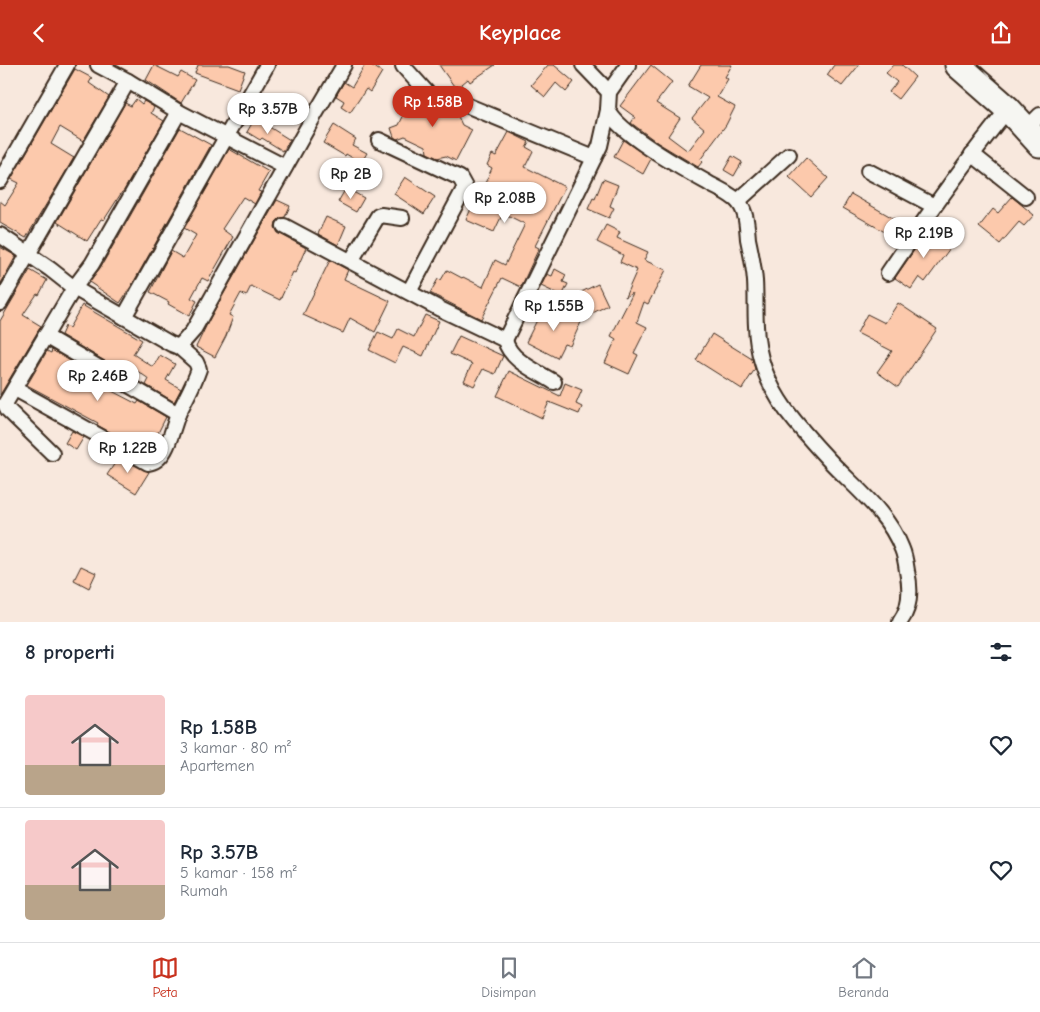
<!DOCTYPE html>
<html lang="id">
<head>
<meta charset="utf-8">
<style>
  :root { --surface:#fff; --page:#f2f2f3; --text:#1f2937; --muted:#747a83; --line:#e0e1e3; --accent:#c8321e }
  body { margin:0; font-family:"Comic Neue",sans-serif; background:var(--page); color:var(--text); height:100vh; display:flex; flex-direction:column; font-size:19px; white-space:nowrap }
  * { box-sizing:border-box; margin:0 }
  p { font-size:16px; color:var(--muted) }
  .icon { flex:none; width:28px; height:28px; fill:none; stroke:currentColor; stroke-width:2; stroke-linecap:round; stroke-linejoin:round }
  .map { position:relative; height:557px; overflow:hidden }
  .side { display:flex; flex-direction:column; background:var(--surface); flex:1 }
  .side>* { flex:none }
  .price { position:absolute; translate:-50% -42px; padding:0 11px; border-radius:18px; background:#fff; color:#222; font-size:16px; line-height:32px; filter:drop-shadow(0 1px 2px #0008) }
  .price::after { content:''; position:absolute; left:50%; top:30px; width:15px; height:11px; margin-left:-8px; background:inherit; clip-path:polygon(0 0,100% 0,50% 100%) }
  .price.current { background:var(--accent); color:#fff }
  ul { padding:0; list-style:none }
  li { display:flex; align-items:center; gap:15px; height:125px; padding:0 25px }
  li+li { border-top:1px solid var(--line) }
  li span { display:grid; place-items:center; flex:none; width:140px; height:100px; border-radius:5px; color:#555 }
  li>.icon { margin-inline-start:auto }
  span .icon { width:60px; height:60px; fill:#fffc; stroke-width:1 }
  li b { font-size:21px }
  h2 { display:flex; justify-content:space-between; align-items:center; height:60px; padding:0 25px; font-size:21px }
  header { display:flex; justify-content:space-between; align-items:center; height:65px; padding:0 25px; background:var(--accent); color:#fff; font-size:22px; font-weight:700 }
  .tab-bar { display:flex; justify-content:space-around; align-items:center; height:70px; border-top:1px solid var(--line); background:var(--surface); font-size:14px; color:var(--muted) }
  .tab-bar a { display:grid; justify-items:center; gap:2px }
  .tab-bar .current { color:var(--accent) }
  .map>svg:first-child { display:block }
  .building { fill:#fcc9ac; stroke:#3b2a1e }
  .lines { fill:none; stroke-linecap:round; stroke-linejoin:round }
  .street-casing { stroke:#3b2a1e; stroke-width:18 }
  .highway-casing { stroke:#3b2a1e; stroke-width:29 }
  .street { stroke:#f6f6f2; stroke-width:14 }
  .highway { stroke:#f6f6f2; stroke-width:25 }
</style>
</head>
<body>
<header><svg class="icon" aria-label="back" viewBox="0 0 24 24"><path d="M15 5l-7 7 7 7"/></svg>Keyplace<svg class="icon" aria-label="share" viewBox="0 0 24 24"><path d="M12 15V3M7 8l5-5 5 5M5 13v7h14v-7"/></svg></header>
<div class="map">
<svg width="1040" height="557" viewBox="0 0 1040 557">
  <rect width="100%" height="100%" fill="#f8e8dd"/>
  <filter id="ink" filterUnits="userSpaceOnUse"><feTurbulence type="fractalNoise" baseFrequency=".02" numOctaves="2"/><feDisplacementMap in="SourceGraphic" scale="10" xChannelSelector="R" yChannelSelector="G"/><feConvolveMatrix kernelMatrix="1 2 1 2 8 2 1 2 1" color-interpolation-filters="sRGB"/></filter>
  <g filter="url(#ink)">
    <!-- building -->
    <g class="building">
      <polygon points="154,0 178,12 181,7 195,15 181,38 146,15"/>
      <polygon points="198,0 229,0 245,6 238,24 195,8"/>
      <polygon points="365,0 371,0 382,7 370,27 366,24 350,48 341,42 344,36 336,31 344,17 352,22"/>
      <polygon points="439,0 495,0 470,17 468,14 456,24"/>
      <polygon points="548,0 554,0 574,17 566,27 556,18 545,32 531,20"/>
      <polygon points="651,0 672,17 656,38 680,53 668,71 688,86 705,64 692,53 708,33 688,21 701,0 732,0 725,12 728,14 717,32 735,42 726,60 700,95 702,97 698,102 658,78 631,58 635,52 620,41"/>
      <polygon points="834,0 859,0 842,21 827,10"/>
      <polygon points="893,0 902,0 915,12 898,34 889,27 897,17 886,8"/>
      <polygon points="75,4 92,13 89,18 109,32 83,76 60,62 51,79 74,93 26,173 0,158 0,136 5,140 19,118 11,114"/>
      <polygon points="414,26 428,40 443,45 455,45 462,60 472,65 456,96 446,91 437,93 427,88 426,81 405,71 397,74 394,72 391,63 399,60 408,41 404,30"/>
      <polygon points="136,34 142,39 144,36 154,42 151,48 164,56 123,127 122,127 104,155 101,154 87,176 57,157 125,38 131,41"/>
      <polygon points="255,53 290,75 283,86 262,73 260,75 247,67"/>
      <polygon points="334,60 356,74 352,80 367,88 361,98 346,89 345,91 323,78"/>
      <polygon points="180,63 211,80 132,220 120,238 89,217 100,203 121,167"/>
      <polygon points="509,67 529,77 526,82 533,86 525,102 565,122 535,181 539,183 521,222 502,213 481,254 430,228 438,214 441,215 447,205 462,213 463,212 483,222 495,195 505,200 525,159 503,148 494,167 466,155 474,137 476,138 492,103 487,100 492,89 496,91"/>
      <polygon points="623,75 651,94 643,109 614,92"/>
      <polygon points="229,84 269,107 258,126 261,127 255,139 243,132 222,164 233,172 208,216 202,213 191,233 197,236 189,251 168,239 169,237 150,227 171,186 183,193 196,170 184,163"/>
      <polygon points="732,91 742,97 734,111 724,105"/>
      <polygon points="806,93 828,113 811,132 789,112"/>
      <polygon points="405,112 435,132 424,149 394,129"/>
      <polygon points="603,114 618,120 610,141 614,143 609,153 588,144 593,133 595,134"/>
      <polygon points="346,123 364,133 356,147 338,137"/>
      <polygon points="851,129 905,160 897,174 843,143"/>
      <polygon points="1012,132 1034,150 1024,161 1019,157 1000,179 979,162 993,144 998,148"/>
      <polygon points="277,135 290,141 285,152 280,153 276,157 275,162 278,168 306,183 295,208 293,207 280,235 251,221 246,231 241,228 229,250 233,252 226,271 215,292 196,282 211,251"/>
      <polygon points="326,152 346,161 338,180 318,169"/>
      <polygon points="606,160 620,167 617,173 648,187 644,195 666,205 648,239 644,237 637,257 647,262 634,288 638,290 629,309 605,298 616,274 611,271 633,228 625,232 637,205 620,197 623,190 597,177"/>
      <polygon points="930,162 953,179 925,217 919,212 911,224 895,213"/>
      <polygon points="0,182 16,191 0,220"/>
      <polygon points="330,195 348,205 344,214 390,236 375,267 350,253 343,268 303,250"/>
      <polygon points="555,204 566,210 563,217 568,219 562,231 541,221 547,209 552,211"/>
      <polygon points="30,205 47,215 39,230 37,229 23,250 41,261 0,330 0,256"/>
      <polygon points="598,219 608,240 587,251 577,229"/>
      <polygon points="898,238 937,264 898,322 877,307 892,286 857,268 867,249 885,258"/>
      <polygon points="82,240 142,275 133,289 153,302 160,290 175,299 166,315 181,324 174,337 146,320 149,314 127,299 124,304 115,298 113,301 61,270 65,261 69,263"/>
      <polygon points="542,245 558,253 561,246 582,255 570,281 564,279 557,293 526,277"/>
      <polygon points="425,250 439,256 423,291 403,282 395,298 369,285 378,267 393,274 398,264 414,272"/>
      <polygon points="712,269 752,294 755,304 742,324 696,295"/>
      <polygon points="459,271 503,291 495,309 483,304 474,321 464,316 472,299 450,289"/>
      <polygon points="52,285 77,300 76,302 112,321 110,325 137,339 139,336 166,352 158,368 162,371 154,385 149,389 97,360 98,358 27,320 47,286 51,288"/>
      <polygon points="509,306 560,331 565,318 582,325 576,339 582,342 579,349 549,337 542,353 497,331"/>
      <polygon points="72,366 84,372 76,385 65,378"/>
      <polygon points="119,392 149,407 136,428 107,410"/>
      <polygon points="81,501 96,508 89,523 74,515"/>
    </g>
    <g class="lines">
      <!-- street casing -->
      <g class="street-casing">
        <g id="street">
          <polyline points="98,0 128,16 179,47 285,102"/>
          <polyline points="583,0 609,27"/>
          <polyline points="403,1 431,32 444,36 454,35 594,93"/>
          <path d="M608,45C619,69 683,104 708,118C718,124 732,129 739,138C747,148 747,163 748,174C751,188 754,202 755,216C756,231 755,246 756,261C757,292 768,320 786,345C799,362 814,379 828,394C854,422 888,447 902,484C905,491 906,499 907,506C911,524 911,542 900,557"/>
          <polyline points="1026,64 1040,50"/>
          <polyline points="379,75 460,113 465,122 409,227"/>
          <polyline points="972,89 1026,132"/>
          <polyline points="868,106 934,141"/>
          <polyline points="0,116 67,0"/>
          <polyline points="738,136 789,90"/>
          <polyline points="284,161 440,244 505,275 600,81 608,45 609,27 628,0"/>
          <polyline points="0,170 50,204 74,223 171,279 179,282 193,266 314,51 344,0"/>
          <polyline points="351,196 378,151 381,150 402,153"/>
          <path d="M888,208C926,152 965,97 1008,44"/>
          <polyline points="0,238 128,16"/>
          <polyline points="124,252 267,0"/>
          <polyline points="45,271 178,349"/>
          <path d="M505,275C510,296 537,306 554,317"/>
          <path d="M15,324L148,398C168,396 172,362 179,347C186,333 194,319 199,304L196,297L179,282"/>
          <polyline points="52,388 8,345 5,339 74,223 92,199 179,47"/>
        </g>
      </g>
      <!-- highway casing -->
      <g class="highway-casing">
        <polyline id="highway" points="958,0 1008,44 1040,79"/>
      </g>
      <!-- street -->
      <use href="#street" class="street"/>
      <!-- highway -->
      <use href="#highway" class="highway"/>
    </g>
  </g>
</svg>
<b class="price current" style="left:433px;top:63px">Rp 1.58B</b>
<b class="price" style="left:268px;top:70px">Rp 3.57B</b>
<b class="price" style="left:351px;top:135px">Rp 2B</b>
<b class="price" style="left:505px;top:159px">Rp 2.08B</b>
<b class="price" style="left:924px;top:194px">Rp 2.19B</b>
<b class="price" style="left:554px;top:267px">Rp 1.55B</b>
<b class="price" style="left:98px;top:337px">Rp 2.46B</b>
<b class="price" style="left:128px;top:409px">Rp 1.22B</b>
</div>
<section class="side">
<h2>8 properti<svg class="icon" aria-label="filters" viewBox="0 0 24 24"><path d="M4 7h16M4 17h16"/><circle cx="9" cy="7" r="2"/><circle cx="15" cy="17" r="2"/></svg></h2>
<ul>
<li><span style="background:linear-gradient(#f6c9c9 70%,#b9a48a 0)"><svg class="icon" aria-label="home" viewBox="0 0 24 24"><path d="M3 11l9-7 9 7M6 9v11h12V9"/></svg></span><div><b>Rp 1.58B</b><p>3 kamar · 80 m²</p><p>Apartemen</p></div><svg class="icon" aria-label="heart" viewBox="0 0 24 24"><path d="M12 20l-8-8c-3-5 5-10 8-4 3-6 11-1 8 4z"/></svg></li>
<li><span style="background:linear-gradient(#f6c9c9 65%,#b9a48a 0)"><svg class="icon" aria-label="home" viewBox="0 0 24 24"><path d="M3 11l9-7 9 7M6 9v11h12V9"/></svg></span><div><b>Rp 3.57B</b><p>5 kamar · 158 m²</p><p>Rumah</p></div><svg class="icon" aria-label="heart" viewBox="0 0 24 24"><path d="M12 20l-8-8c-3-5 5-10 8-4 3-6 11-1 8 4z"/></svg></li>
</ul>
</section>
<nav class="tab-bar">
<a class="current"><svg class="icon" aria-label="map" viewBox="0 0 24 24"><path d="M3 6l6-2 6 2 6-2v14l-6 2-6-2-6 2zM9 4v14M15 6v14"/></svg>Peta</a>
<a><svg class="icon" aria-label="saved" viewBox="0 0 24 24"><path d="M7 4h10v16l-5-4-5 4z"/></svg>Disimpan</a>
<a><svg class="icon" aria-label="home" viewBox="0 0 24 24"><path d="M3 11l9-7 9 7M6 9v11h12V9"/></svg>Beranda</a>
</nav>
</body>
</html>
